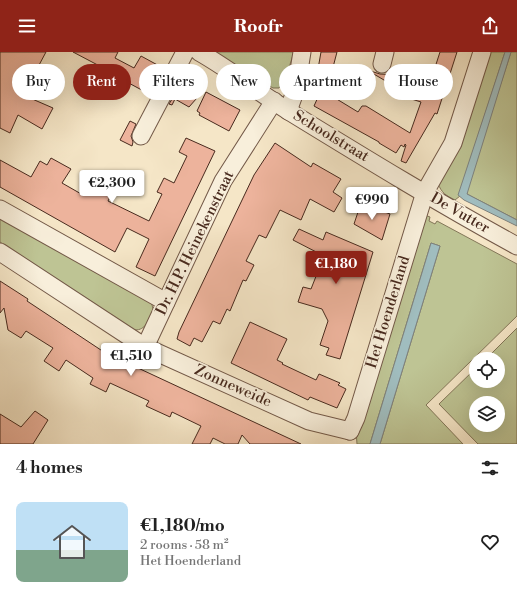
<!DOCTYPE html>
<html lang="en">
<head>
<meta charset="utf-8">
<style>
  :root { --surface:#fff; --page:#f2f2f2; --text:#222; --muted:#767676; --accent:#8f2418 }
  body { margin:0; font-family:"Libre Bodoni",serif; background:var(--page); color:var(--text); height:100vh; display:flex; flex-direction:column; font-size:15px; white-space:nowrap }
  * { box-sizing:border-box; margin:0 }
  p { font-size:13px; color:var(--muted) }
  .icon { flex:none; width:22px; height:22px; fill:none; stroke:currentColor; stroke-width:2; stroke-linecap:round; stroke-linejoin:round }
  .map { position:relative; height:392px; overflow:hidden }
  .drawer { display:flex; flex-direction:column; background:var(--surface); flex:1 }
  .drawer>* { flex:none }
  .guide { position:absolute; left:12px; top:12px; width:493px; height:36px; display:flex; gap:8px }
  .controls { position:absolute; left:469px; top:300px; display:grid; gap:8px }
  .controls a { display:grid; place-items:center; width:36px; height:36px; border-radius:50%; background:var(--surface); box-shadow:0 4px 16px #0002; font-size:20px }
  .price { position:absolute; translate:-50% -34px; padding:0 9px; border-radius:4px; background:#fff; color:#222; font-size:13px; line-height:26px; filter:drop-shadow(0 1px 2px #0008) }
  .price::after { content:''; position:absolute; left:50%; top:24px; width:12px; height:9px; margin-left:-6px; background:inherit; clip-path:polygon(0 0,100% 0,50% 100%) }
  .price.current { background:var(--accent); color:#fff }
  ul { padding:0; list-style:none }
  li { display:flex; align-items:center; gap:12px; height:100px; padding:0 16px }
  li span { display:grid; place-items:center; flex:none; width:112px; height:80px; border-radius:8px; color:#555 }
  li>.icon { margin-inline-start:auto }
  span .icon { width:48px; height:48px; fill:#fffc; stroke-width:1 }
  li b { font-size:17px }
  h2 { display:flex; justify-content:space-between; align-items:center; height:48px; padding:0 16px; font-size:17px }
  .pill { padding:0 14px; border-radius:18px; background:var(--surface); box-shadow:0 4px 16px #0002; font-size:14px; line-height:36px }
  .pill.current { background:var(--accent); color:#fff }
  header { display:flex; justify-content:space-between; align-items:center; height:52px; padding:0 16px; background:var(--accent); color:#fff; font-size:18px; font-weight:700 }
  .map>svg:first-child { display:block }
  .green { fill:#bec494; stroke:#837759; fill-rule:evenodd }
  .water { fill:#a0bdbf; stroke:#7d827f }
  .building { fill:#edb39c; stroke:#482a1e }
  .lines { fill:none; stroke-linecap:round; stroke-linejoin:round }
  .minor-casing { stroke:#735948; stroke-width:19 }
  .minor { stroke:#f8efdb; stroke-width:17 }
  .labels { text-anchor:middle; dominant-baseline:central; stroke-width:3.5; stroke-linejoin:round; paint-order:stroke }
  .street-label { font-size:15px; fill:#482a1e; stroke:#f8efdb }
</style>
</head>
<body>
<header><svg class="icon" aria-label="menu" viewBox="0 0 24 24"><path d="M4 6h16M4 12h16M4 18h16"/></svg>Roofr<svg class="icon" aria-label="share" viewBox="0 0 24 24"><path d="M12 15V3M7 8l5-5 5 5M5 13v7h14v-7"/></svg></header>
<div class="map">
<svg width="517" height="392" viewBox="0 0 517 392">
  <rect width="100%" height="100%" fill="#f5e6c7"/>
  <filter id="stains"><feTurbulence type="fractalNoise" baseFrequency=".005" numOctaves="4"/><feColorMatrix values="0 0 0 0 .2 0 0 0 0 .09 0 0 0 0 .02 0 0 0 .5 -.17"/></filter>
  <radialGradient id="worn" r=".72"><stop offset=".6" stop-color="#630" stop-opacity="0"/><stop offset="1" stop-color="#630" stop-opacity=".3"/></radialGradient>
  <!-- green -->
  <g class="green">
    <polygon points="209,0 294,0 285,28 279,36 273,36"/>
    <path d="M490,0H505L459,143L460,144L455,148C447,144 441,141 438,131Z"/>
    <polygon points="511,0 517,0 517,168 467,142 466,139"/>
    <path d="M0,162L151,248L154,262C147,271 143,281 131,277L0,190Z"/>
    <polygon points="425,163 430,165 429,169 435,172 437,169 517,212 517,264 426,353 463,392 380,392 440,194 431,191 370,392 357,392 356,378"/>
    <path d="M517,276V392H478L439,352L476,316V329H498V307H486ZM476,351H498V373H476Z"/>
  </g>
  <!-- water -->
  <g class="water">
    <polygon points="505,0 511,0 467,142 517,168 517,174 464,148 458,143"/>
    <polygon points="431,191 440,194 380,392 370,392"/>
  </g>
  <!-- building -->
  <g class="building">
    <polygon points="0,0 46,0 23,43 53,56 42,77 18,63 10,81 0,76"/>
    <polygon points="73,0 118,0 115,6 134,16 141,4 163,16 151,43 125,29 117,44 102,36 111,20"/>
    <polygon points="321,0 337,0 332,19 318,17"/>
    <polygon points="440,0 457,0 437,62 435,61 406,111 401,109 406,93 405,92 404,95 401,93 396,101 379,91 379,90 314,54 323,34 337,42 335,46 358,60 362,54 366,54 410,81 421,50 405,45 406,41 367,18 380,22 398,23 429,34"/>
    <polygon points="184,28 204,38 189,55 175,47 172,53 169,52"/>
    <polygon points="206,40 240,58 229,79 199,63 200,61 197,59"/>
    <polygon points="130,69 136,72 131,84 133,90 132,94 120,88"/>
    <polygon points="186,86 215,99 155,224 136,215 149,187 127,176 115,200 0,135 0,108 31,125 40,109 47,113 51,106 71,117 62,131 83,143 88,136 97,141 102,132 113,139 108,149 149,169 162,142 157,140 164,126 174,131 187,104 179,100"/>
    <polygon points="275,91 311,115 313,111 341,127 333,140 342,146 334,160 310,147 301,168 280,158 266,186 259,183 246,209 254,213 246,229 243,228 230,259 227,257 220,272 213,269 202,290 194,286 190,294 177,287 179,280 254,123"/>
    <polygon points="361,151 390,162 382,188 354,172"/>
    <polygon points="299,177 323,188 326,180 373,200 340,307 326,303 329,296 320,293 328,269 322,257 298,250 303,235 311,237 324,204 293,188"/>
    <polygon points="0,229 28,247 27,249 122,312 123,309 301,392 250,392 242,383 238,392 225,392 213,386 210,392 192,392 201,374 172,360 170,365 146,354 149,349 110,331 106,340 90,332 93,326 66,308 59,319 44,309 53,296 26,279 21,286 8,278 4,256 0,261"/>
    <polygon points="250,270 287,287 277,308 283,311 282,312 316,328 319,322 340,331 338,333 346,337 337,356 310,345 308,348 231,311"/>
    <polygon points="35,359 48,368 33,392 0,392 0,362 21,375"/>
  </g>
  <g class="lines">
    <!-- minor casing -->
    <g class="minor-casing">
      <g id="minor">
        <path d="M199,0C231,18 259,41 290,60C365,106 440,152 517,194"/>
        <polyline points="382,12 385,0"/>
        <polyline points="288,59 296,37 302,0"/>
        <polyline points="141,84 185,0"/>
        <polyline points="0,157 166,250"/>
        <polyline points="0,200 145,295 309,369 350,379"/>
        <polyline points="145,295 223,129 274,49"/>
        <polyline points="350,379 356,366 425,140 453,91 482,0"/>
      </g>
    </g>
    <!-- minor -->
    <use href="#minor" class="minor"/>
  </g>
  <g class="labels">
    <!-- street labels -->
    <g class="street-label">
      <text transform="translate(331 84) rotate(31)">Schoolstraat</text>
      <text transform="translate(460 161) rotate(30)">De Vutter</text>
      <text transform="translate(195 191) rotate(-64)">Dr. H.P. Heinekenstraat</text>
      <text transform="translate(388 260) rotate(-73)">Het Hoenderland</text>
      <text transform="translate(233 334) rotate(24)">Zonneweide</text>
    </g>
  </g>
  <rect width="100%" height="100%" filter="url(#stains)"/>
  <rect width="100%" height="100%" fill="url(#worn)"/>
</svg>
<div class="controls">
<a><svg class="icon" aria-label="locate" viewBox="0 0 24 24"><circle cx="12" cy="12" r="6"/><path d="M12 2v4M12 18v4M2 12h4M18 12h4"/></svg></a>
<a><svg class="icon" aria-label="layers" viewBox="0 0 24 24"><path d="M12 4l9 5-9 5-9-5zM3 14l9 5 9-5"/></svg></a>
</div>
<b class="price" style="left:112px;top:152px">€2,300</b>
<b class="price" style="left:372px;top:169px">€990</b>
<b class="price current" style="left:336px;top:233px">€1,180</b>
<b class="price" style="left:131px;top:325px">€1,510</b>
<div class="guide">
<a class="pill">Buy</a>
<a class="pill current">Rent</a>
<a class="pill">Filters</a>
<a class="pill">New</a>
<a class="pill">Apartment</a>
<a class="pill">House</a>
</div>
</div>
<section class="drawer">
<h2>4 homes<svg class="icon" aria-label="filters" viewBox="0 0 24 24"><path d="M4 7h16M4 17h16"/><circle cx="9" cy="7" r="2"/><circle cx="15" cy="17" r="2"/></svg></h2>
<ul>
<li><span style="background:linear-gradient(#bfe0f5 60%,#7fa58c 0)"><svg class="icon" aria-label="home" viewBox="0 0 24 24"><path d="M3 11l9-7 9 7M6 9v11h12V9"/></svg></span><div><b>€1,180/mo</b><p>2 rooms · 58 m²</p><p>Het Hoenderland</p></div><svg class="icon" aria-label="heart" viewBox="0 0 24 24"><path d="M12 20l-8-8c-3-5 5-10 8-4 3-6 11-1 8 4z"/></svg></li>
</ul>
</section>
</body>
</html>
